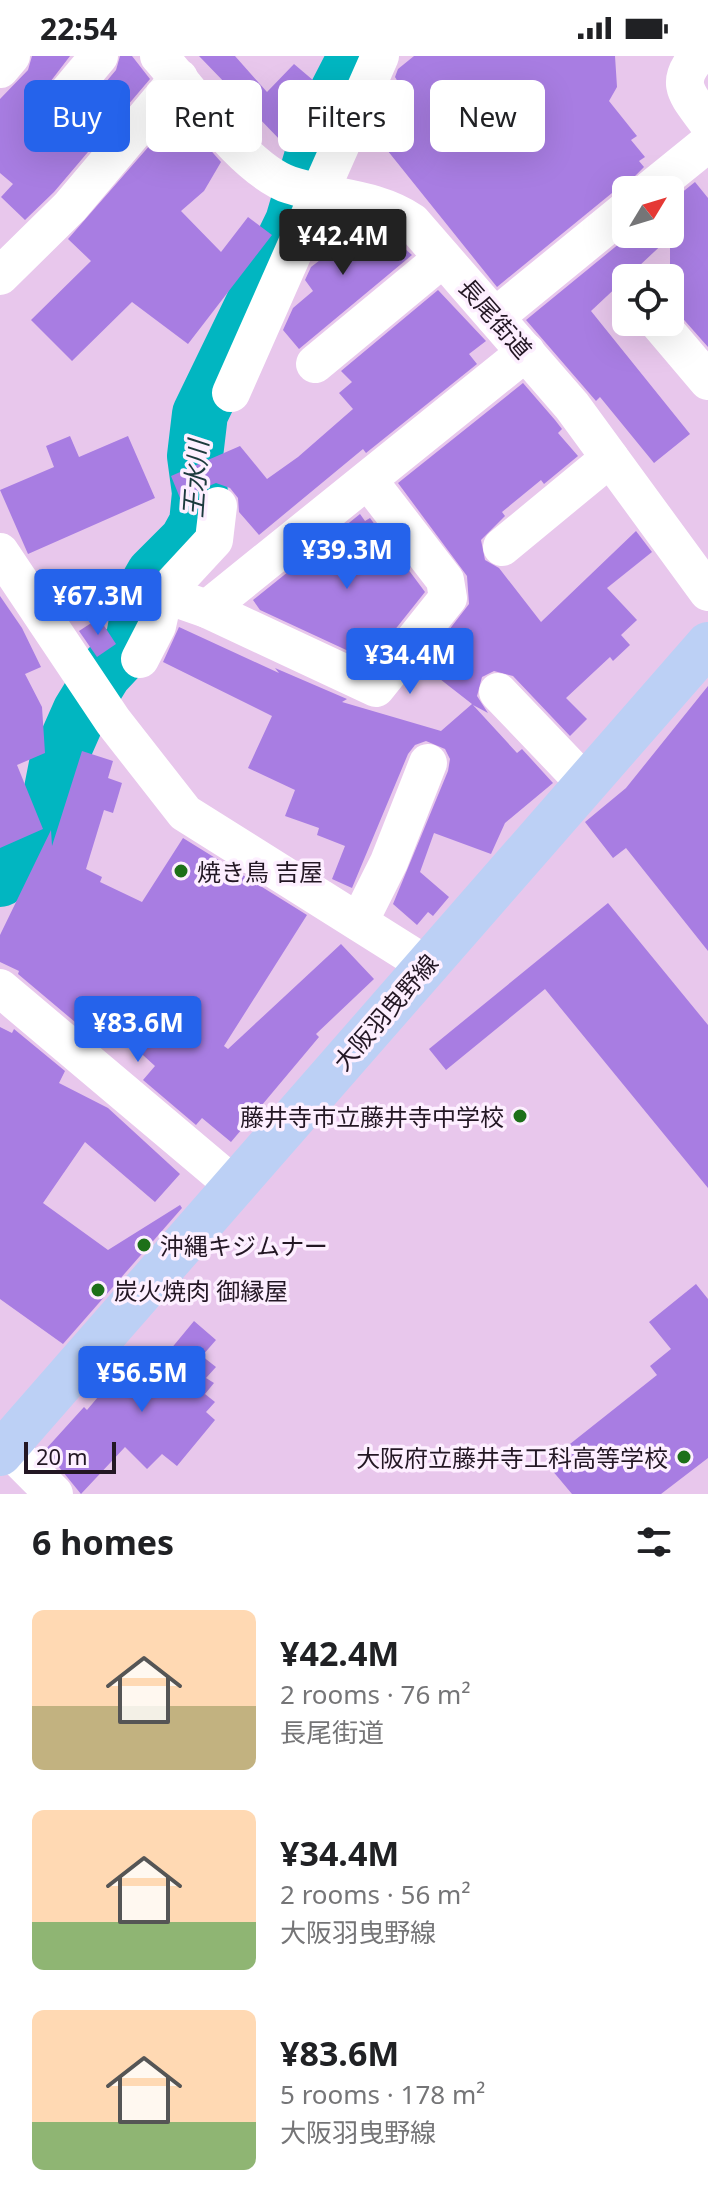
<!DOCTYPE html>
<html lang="en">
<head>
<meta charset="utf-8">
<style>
  :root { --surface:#fff; --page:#f2f2f2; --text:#202124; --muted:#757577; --accent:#2563eb }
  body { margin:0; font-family:"Noto Sans","Noto Sans JP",sans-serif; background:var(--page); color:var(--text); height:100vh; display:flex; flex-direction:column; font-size:30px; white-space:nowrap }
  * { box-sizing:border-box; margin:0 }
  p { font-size:26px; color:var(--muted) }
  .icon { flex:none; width:44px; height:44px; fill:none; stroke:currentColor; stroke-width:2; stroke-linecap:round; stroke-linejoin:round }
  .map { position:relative; height:1438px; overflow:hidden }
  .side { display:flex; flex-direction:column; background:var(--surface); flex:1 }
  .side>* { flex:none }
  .hud { position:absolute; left:24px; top:24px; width:660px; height:72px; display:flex; gap:16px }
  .needle { width:52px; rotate:52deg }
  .tools { position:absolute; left:612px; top:120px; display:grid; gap:16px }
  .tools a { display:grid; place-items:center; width:72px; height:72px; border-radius:12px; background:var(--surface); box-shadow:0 8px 32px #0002; font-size:40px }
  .scale { position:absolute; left:24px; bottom:20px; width:92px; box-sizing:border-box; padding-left:8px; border:4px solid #231724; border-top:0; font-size:22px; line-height:28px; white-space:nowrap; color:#231724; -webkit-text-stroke:6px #fdefff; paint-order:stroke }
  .price { position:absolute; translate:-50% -68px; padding:0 18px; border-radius:8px; background:var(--accent); color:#fff; font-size:26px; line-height:52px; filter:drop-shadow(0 2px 4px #0008) }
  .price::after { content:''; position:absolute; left:50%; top:48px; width:24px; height:18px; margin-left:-12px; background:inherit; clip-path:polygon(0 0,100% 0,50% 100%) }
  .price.on { background:#222; color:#fff }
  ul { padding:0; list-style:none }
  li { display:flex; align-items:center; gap:24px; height:200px; padding:0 32px }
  li span { display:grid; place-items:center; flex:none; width:224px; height:160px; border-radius:12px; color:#555 }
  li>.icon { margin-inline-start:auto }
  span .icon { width:96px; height:96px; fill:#fffc; stroke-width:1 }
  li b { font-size:34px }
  h2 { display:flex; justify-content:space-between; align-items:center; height:96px; padding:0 32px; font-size:34px }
  .pill { padding:0 28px; border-radius:12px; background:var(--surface); box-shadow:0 8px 32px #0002; font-size:28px; line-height:72px }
  .pill.on { background:var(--accent); color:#fff }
  .status { display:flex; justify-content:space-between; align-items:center; height:56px; padding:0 40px; background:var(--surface); direction:ltr }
  .status svg { height:22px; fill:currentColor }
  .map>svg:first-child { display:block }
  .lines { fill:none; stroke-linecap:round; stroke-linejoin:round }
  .river { stroke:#01b6c1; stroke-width:56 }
  .building { fill:#a87de2 }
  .minor { stroke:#fff; stroke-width:38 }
  .major { stroke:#bcd0f5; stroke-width:44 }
  .poi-dot { fill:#1d7019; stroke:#fdefff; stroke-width:3 }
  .labels { text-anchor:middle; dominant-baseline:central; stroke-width:7; stroke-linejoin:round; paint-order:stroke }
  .street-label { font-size:24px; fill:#231724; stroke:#fdefff }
  .poi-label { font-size:24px; fill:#231724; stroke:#fdefff; text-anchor:start }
  .water-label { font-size:26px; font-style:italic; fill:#1c3a3d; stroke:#fdefff }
</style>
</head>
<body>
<div class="status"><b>22:54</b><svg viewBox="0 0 49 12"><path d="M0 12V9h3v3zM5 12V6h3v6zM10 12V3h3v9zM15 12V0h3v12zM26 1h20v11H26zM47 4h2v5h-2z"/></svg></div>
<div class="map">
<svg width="708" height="1438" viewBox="0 0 708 1438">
  <rect width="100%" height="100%" fill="#e8c7ec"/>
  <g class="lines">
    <!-- river -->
    <polyline class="river" points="0,823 9,805 46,764 57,708 80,656 104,617 133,586 142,539 154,518 187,485 197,467 200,437 195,400 200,358 293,166 323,64 356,0"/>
  </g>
  <!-- building -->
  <g class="building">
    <polygon points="32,0 70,0 31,51 32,64 47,77 59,77 69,70 116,14 120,0 132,0 150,23 54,136 25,164 1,141 13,128 0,117 0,43 28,14"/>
    <polygon points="199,0 235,0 267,36 294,8 327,36 303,64 310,70 295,89 287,83 283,87"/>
    <polygon points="414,0 615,0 617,31 609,45 637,80 631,84 645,101 639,105 644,111 630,125 629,133 612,137 497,231 371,74 390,55 387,51 394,46 387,39 398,26 395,21 398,13"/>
    <polygon points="178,57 221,106 204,135 181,155 221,196 248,161 272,179 188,288 132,246 72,305 31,264 91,205 68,183"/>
    <polygon points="695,126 708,142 708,291 670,248 670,181 591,255 690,378 654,407 600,341 596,345 526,264 631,178 670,178 670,146"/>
    <polygon points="341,163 388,178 412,199 299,293 283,274 293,252 313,235 305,224 311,211 328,198 321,189 327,174"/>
    <polygon points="438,234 486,285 469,298 477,308 366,397 363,393 259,479 239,456 238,442 230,432 216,427 180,442 171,420 240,390 267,423 298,401 353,353 339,337 352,326 341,315"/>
    <polygon points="523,327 555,364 562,373 558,377 578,400 544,428 541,424 502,456 505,460 481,484 485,504 499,512 541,566 636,475 652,496 607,532 637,564 621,579 630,589 613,605 610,601 566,642 587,663 570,680 513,620 494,615 482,621 477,640 488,657 473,649 517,697 522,693 553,727 505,767 491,798 434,777 420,816 449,841 433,860 428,856 417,869 393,848 448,715 450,703 445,693 426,685 415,689 408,698 352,832 332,823 345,790 317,779 319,772 285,760 295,734 248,712 272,660 163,606 179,571 279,617 275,612 347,643 342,646 441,675 472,648 422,609 469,548 467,520 398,427"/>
    <polygon points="70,380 79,401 128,380 155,442 28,498 0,434 54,411 46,390"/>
    <polygon points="360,458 365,465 370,462 425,536 370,605 260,554 253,544"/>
    <polygon points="0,540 22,572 41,611 25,618 42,651 45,697 17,709 43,773 0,792"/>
    <polygon points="99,562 116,588 97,601 79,575"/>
    <polygon points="708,630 708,895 626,792 613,802 585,766 626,732"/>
    <polygon points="82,695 113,705 108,722 122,727 113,757 104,754 86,813 102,821 100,826 142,846 183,782 307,859 224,990 228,993 341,888 374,923 316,978 319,981 231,1086 202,1062 196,1069 143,1024 155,1010 110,969 103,986 94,982 18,918 19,915 0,906 0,879 51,774 52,790"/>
    <polygon points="608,847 708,969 708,1132 545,933 446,1014 429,993"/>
    <polygon points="0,971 12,977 14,973 65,1015 59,1027 108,1052 180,1118 155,1146 85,1086 43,1147 108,1194 180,1149 182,1152 63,1288 0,1243"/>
    <polygon points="696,1228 708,1243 708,1402 661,1438 572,1438 546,1407 657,1319 650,1310 671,1293 649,1266"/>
    <polygon points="194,1265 216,1284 202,1300 216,1311 206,1322 214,1327 205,1338 215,1346 206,1356 215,1364 177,1410 162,1398 147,1413 125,1391 81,1438 45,1394 84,1351 87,1354 131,1302 151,1317"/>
  </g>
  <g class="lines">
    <!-- minor -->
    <g class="minor">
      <path d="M159,0C191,36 246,115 290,129C332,143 375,141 412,166L572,350L708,536"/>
      <path d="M698,0C673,28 688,39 708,67"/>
      <polyline points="0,13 11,0"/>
      <polyline points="52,56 99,0"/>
      <polyline points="650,134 708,87"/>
      <polyline points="0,220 70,151 179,22"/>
      <polyline points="495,261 626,154"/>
      <polyline points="658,266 708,325"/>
      <polyline points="315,308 443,202"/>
      <polyline points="231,337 380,0"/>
      <polyline points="502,491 610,402"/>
      <polyline points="0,496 113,665 185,757 425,908"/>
      <polyline points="164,538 207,553 376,632 448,542 445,524 368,424"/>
      <polyline points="207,553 526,296"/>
      <polyline points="140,603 157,570 164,538 214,484 218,450"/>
      <polyline points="498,636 585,727"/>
      <polyline points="359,866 389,806 428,707"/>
      <polyline points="0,932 236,1131"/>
      <polyline points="0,1384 54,1438"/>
    </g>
    <!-- major -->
    <polyline class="major" points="0,1398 708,588"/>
  </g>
  <!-- markers -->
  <g class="poi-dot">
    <circle cx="181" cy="815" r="8"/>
    <circle cx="520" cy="1060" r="8"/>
    <circle cx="144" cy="1189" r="8"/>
    <circle cx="98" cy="1234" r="8"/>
    <circle cx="684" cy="1401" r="8"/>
  </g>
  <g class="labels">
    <!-- street labels -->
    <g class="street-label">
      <text transform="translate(496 262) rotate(49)">長尾街道</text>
      <text transform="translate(385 956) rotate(-49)">大阪羽曳野線</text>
    </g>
    <!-- poi labels -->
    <g class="poi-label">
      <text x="197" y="815">焼き鳥 吉屋</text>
      <text x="504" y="1060" text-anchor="end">藤井寺市立藤井寺中学校</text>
      <text x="160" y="1189">沖縄キジムナー</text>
      <text x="114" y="1234">炭火焼肉 御縁屋</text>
      <text x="668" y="1401" text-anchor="end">大阪府立藤井寺工科高等学校</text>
    </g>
    <!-- water labels -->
    <g class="water-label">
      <text transform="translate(195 423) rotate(-86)">王水川</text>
    </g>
  </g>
</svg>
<div class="tools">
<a><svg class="needle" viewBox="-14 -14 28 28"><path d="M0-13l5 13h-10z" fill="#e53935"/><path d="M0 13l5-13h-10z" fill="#757577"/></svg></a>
<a><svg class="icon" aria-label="locate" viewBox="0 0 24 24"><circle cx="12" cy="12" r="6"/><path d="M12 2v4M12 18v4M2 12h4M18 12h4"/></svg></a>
</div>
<div class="scale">20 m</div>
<b class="price on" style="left:343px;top:221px">¥42.4M</b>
<b class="price" style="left:347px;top:535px">¥39.3M</b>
<b class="price" style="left:98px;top:581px">¥67.3M</b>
<b class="price" style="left:410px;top:640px">¥34.4M</b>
<b class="price" style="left:138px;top:1008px">¥83.6M</b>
<b class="price" style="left:142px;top:1358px">¥56.5M</b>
<div class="hud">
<a class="pill on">Buy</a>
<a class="pill">Rent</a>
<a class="pill">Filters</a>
<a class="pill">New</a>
</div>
</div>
<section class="side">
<h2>6 homes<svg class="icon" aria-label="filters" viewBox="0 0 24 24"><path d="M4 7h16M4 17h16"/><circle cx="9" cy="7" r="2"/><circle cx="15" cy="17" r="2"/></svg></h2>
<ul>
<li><span style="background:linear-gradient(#ffd9b3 60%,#c2b280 0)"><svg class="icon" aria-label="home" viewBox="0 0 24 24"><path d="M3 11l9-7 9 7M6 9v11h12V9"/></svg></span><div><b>¥42.4M</b><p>2 rooms · 76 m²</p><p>長尾街道</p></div></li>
<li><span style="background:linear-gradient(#ffd9b3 70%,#8fb573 0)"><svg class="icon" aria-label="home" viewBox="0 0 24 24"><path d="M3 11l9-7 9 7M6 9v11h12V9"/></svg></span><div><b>¥34.4M</b><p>2 rooms · 56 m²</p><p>大阪羽曳野線</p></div></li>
<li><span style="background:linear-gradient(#ffd9b3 70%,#8fb573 0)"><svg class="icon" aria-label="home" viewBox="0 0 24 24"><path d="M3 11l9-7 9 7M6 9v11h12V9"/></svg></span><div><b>¥83.6M</b><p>5 rooms · 178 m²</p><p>大阪羽曳野線</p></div></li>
</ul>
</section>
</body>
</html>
